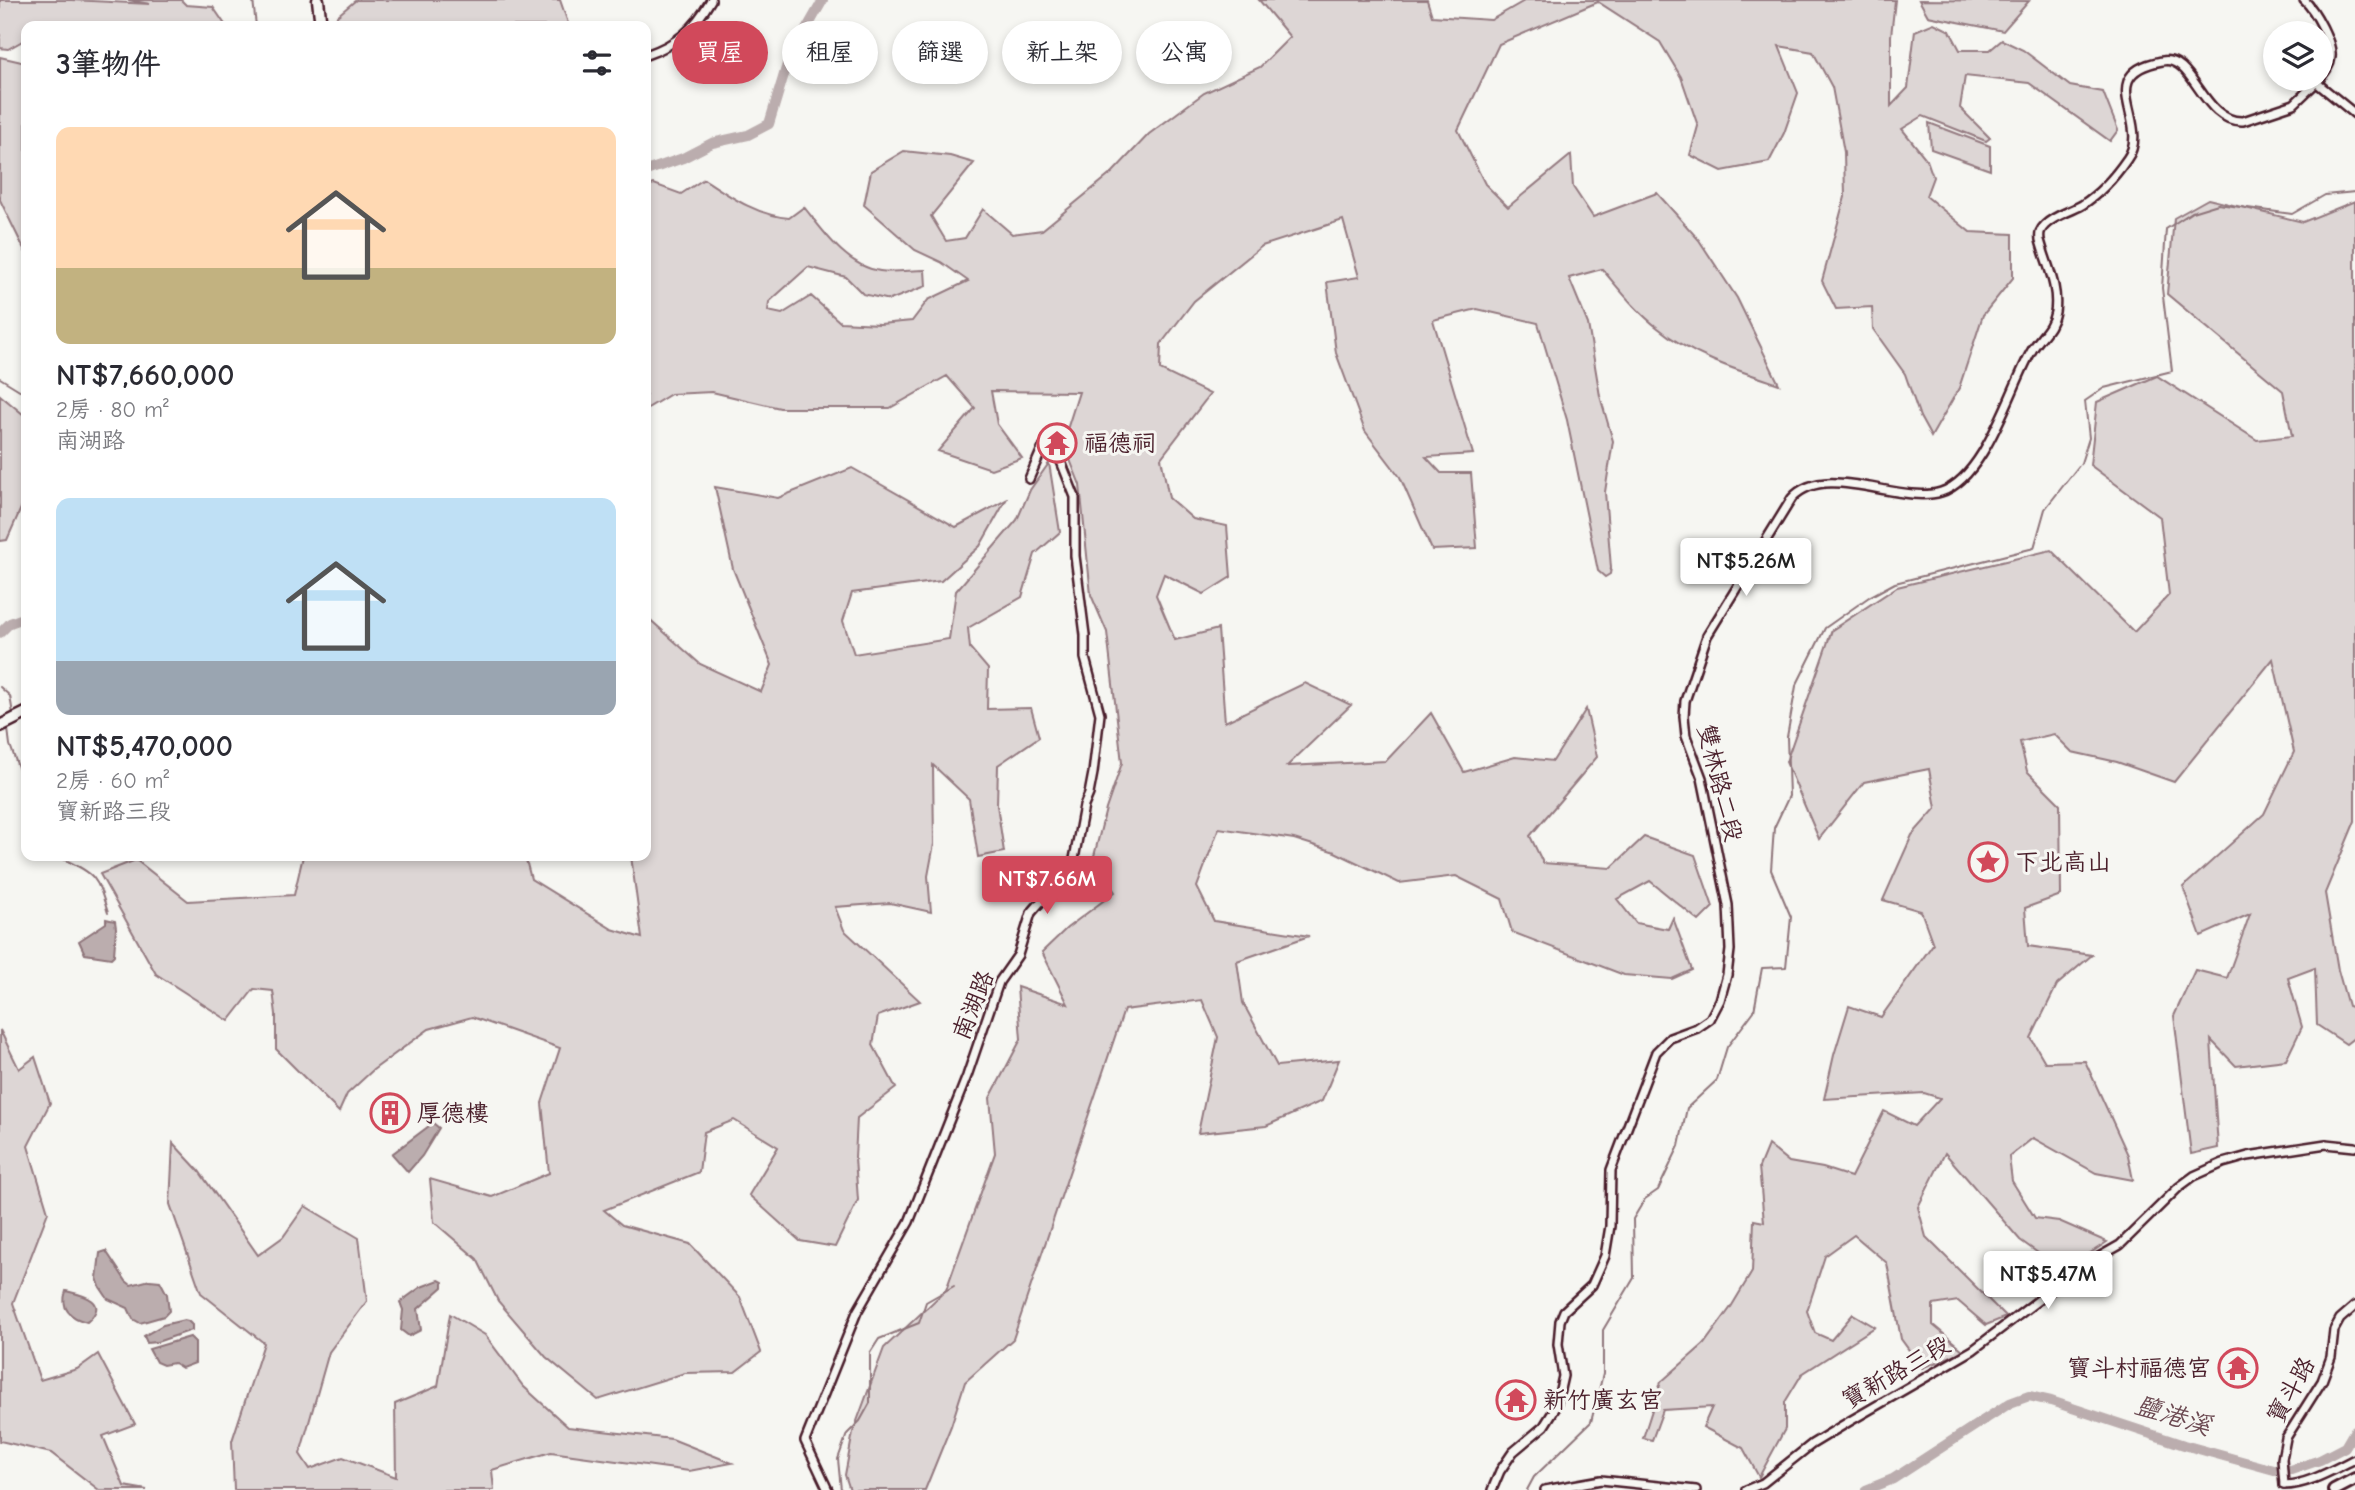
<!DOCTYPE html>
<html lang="zh-TW">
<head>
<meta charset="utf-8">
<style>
  :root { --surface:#fff; --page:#f7f7f7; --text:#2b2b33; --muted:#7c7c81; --accent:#d1495b }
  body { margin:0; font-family:"Comic Neue","LXGW WenKai TC",sans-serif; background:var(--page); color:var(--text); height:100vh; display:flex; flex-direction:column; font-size:26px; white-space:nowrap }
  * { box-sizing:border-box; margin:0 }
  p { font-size:23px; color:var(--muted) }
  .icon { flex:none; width:38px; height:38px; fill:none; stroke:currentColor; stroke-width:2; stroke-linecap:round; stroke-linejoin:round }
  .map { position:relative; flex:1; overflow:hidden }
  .drawer { position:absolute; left:21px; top:21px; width:630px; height:840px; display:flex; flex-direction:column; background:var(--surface); border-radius:14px; box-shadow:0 4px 10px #0003 }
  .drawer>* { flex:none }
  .hud { position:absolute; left:672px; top:21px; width:665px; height:63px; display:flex; gap:14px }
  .controls { position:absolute; left:2263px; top:21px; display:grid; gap:14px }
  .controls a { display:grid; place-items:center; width:70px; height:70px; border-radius:50%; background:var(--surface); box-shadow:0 4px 10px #0003; font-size:35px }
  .price { position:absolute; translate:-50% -60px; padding:0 16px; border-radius:7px; background:#fff; color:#222; font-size:23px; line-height:46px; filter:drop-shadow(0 2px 4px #0008) }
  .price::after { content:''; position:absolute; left:50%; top:42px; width:21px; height:16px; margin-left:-10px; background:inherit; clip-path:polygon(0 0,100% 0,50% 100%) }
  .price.on { background:var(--accent); color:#fff }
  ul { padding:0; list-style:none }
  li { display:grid; align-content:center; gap:14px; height:371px; padding:0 35px }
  li span { display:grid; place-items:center; height:217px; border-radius:14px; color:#555 }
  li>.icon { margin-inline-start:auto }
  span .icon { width:126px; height:126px; fill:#fffc; stroke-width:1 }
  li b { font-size:30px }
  h2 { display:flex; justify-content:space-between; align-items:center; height:84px; padding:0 35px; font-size:30px }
  .chip { padding:0 24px; border-radius:32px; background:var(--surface); box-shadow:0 4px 10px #0003; font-size:24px; line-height:63px }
  .chip.on { background:var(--accent); color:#fff }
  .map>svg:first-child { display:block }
  .green { fill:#ddd6d5; stroke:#947a80; stroke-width:2 }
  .water { fill:#bbadae; stroke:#8e747a; stroke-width:2 }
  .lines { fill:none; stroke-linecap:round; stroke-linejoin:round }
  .stream { stroke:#8e747a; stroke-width:2 }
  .river { stroke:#bbadae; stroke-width:10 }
  .minor-casing { stroke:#4a1f2b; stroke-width:12 }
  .major-casing { stroke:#4a1f2b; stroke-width:15 }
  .highway-casing { stroke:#4a1f2b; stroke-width:16 }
  .minor { stroke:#f6f6f2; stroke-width:7 }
  .major { stroke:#f6f6f2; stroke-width:10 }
  .highway { stroke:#f6f6f2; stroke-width:10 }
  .labels { text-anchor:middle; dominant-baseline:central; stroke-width:6; stroke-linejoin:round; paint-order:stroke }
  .poi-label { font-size:24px; fill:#4a1f2b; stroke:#f6f6f2; text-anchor:start }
  .street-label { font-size:24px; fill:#4a1f2b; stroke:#f6f6f2 }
  .water-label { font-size:26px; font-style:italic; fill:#6c4a52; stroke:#f6f6f2 }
</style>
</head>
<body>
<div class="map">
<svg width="2355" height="1490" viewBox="0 0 2355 1490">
  <rect width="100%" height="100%" fill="#f6f6f2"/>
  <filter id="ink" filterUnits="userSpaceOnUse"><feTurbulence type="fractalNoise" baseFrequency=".0143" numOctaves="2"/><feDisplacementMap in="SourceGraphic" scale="14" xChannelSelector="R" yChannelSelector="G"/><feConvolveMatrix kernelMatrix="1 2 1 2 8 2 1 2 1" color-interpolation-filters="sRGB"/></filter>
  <g filter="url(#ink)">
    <!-- green -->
    <g class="green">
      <polygon points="0,0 72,0 150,4 128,0 181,0 186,5 213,7 226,26 26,26 26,39 8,49 0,48"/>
      <polygon points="356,0 560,0 569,26 335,26 337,16"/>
      <path d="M1259,0H1427L1432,16L1491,20L1526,0H1895L1891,36V106L1908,88L1915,31L1934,23L1950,31L1960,50H1990L2002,40L2023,50L2070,86L2103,92L2118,130L2110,141L2029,83L1965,76L1960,108L1990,138L1986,141L1923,116L1902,129L1927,160L1933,177L1926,196L1970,232L2013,234V278L1983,315L1959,388L1931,437L1920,417L1905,374L1873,329L1872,307L1836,309L1822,281L1845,197L1844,152L1832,87L1813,52L1779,46L1798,93L1784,133L1769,162L1722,171L1690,155L1698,126L1681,77L1660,42L1598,2L1499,44L1458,130L1485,184L1508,207L1571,155L1573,187L1593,217L1657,193L1699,240L1737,298L1779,384C1736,370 1693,357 1658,328C1636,311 1620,290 1602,269L1569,278L1588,324L1600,396L1613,441L1605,492L1611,568L1610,574L1605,577L1598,571L1567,420L1538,323L1477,309L1433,320L1473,454L1426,457L1441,473H1471L1477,548L1432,550L1400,477L1365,431L1336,353L1327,282L1359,277L1343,220L1262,246L1194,301L1161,344L1160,370L1210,394L1161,458L1169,498L1193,519L1227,526L1231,577L1204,594L1164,574L1156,595L1175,640L1218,629L1225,722L1305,683L1351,705L1287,766L1386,761L1431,713L1464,772L1515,757L1553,761L1586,709L1597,757L1530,836L1543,863L1611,868L1644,837L1695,855L1713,907L1699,921L1650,881L1617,899L1636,923L1668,929L1673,918L1692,970L1672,979L1624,975L1512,932L1502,899L1456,876L1399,883L1335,852L1294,839L1219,828L1197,887L1214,921L1309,936L1237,961L1243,1003L1277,1066L1339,1060L1322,1101L1266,1126L1198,1133L1218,1037L1202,1000L1124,1010L1013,1339L965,1382L951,1426L925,1490H850L845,1475L853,1432L884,1348L946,1290L995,1153L990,1098L1021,1039L1017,987L1068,1004L1042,952L1067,928L1115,892L1093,860L1106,809L1122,763L1107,632L1091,595L1080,485L1063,442L1079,392L991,391L997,424L1022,458L991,469L938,451L975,408L947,376L890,408H780L712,392L671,394L646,409V187L654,184L681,194L704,179C731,197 756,215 789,218L804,207C823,231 847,267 880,271C894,273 911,270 925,270L926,286L890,300L863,294L846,277L808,267L769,302L768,311L782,314L811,296L840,322L880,324L912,321L928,300L968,281L941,262L915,250L864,205L871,171L904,151L950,156L974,163L931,216L946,241L965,238L983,209L1012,234L1042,230L1113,172L1149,134L1204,93L1260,67L1290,37Z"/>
      <polygon points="1919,0 2029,1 2003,31 1928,16"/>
      <polygon points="0,57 26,63 26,253 0,200"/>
      <polygon points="1929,123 1990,146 1990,170 1931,149"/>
      <polygon points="2208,199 2303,222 2355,201 2355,821 2325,893 2338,970 2348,1006 2355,1008 2355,1037 2346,1044 2317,1025 2315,968 2288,978 2302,1027 2286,1060 2236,1066 2211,1040 2218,1148 2191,1154 2174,1016 2195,970 2227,978 2250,914 2201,936 2183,887 2264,814 2294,752 2273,659 2174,782 2117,762 2072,752 2054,734 2020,742 2027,771 2060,804 2061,895 2025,908 2028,946 2092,955 2057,985 2031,1038 2045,1062 2085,1061 2128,1155 2133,1180 2096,1173 2033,1138 2009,1157 2012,1181 2035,1218 2059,1221 2107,1242 2063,1271 2020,1240 1945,1153 1918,1207 1926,1237 2006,1317 1986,1325 1958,1301 1933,1305 1933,1325 1964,1351 1922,1368 1901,1339 1887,1263 1854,1235 1825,1256 1807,1311 1815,1333 1831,1340 1853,1314 1875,1327 1802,1374 1785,1402 1785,1429 1759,1477 1743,1448 1703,1427 1712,1407 1663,1410 1652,1440 1643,1438 1661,1382 1704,1344 1731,1307 1752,1272 1754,1220 1764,1222 1759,1167 1768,1145 1789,1162 1823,1168 1851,1177 1884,1111 1914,1126 1940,1098 1924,1093 1824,1099 1834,1055 1849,1006 1881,1017 1933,944 1921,911 1883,900 1912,835 1936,808 1929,769 1864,782 1819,839 1786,762 1832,630 1897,587 2051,550 2134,632 2169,595 2160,517 2090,465 2097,402 2157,376 2257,440 2292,436 2283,391 2167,294 2174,218"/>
      <polygon points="0,395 24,415 26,497 7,540 0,541"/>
      <polygon points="1049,463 1060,532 1035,554 1022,597 968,628 970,648 988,669 987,709 1031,708 1039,737 998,765 997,805 1004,852 978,857 969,799 933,765 934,844 928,876 931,912 890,903 835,907 844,930 920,1001 878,1016 873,1045 896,1088 857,1118 855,1158 858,1200 835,1247 800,1241 749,1195 778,1147 734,1120 704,1132 699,1172 604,1210 622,1225 690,1244 740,1297 761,1352 735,1372 685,1373 598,1400 546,1357 498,1301 477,1259 434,1222 430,1179 492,1197 549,1173 542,1103 560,1048 472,1017 429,1029 373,1070 347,1094 339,1112 276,1049 276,1014 273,991 254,989 229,1021 156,974 100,874 136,860 188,901 294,895 303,856 525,856 531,879 612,929 642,938 631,856 646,856 646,616 700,664 761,692 772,665 733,569 715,487 778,498 852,468 956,527 1006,500 980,546 941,581 852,593 843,621 854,654 949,639 956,591 1017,520 1030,490"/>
      <polygon points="0,1030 19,1069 35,1057 50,1103 28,1146 48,1212 13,1303 40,1380 77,1369 98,1354 135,1424 103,1436 124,1486 147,1490 99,1490 51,1453 0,1441"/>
      <polygon points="173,1143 199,1171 258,1255 283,1237 305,1206 359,1238 367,1301 329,1352 300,1454 310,1469 343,1457 396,1477 395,1404 438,1386 450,1314 485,1335 523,1386 568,1427 672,1439 732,1463 689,1471 551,1452 492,1470 494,1490 234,1490 232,1441 264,1343 201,1293 170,1204"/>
    </g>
    <!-- water -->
    <g class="water">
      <polygon points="106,919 115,921 116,928 114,955 111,958 85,954 79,941 106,923"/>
      <polygon points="433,1123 439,1128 422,1156 408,1172 392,1154"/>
      <polygon points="106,1251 126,1281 131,1285 150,1280 160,1281 167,1294 169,1311 164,1316 140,1323 133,1319 128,1308 108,1299 100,1287 97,1278 100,1253"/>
      <polygon points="439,1280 443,1282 443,1287 418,1309 421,1330 409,1336 401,1330 403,1310 400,1302 421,1287"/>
      <path d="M66,1291C83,1295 111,1301 87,1322C70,1318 60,1308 66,1291Z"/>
      <polygon points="184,1320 188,1321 192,1325 192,1330 157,1342 147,1343 144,1336 163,1325"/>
      <polygon points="190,1337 195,1342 195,1363 182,1368 174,1363 163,1365 156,1362 149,1349"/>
    </g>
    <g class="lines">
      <!-- stream -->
      <g class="stream">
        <polyline points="253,0 256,26"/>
        <polyline points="0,378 26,394"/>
        <polyline points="0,687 10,696 13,714"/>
        <polyline points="8,729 10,745 26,789"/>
        <path d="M61,856L63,859C97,874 97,878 108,913"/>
        <polyline points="841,1490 838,1459 847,1434 860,1421 870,1403 870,1353 879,1339 919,1323 926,1302 954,1286"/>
        <polyline points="1527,1490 1534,1477 1591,1422 1603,1374 1603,1330 1634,1278 1633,1219 1645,1199 1658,1190 1679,1146 1687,1108 1717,1080 1727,1047 1754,1011 1762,968 1786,967 1791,917 1771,870 1774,828 1789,796 1787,737 1796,686 1825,628 1869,597 1895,583 2034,548 2045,509 2081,463 2089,438 2085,401 2104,388 2172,371 2162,288 2166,229 2192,212 2218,204 2292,214 2325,195 2355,192"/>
      </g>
      <!-- river -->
      <g class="river">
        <polyline points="646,171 683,158 712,143 748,135 769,124 788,61 823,0"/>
        <polyline points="0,633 10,623 26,617"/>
        <polyline points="1866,1490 1893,1479 2010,1403 2029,1396 2051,1401 2184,1445 2274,1470 2291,1470 2320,1460 2345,1447 2355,1430"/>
      </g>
      <!-- minor casing -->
      <g class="minor-casing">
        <g id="minor">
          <path d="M2304,0C2315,10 2333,43 2331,57C2330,66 2325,72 2320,78"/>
          <path d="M646,55C678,44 694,29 711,0"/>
          <polyline points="2317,83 2355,114"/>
          <polyline points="2284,1485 2282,1459 2286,1438 2322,1381 2331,1357 2334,1330 2340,1319 2355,1306"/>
          <path d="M2284,1485C2308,1485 2334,1469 2355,1459"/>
          <polyline points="828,1490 805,1441 857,1312 909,1222 967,1076 999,982 1018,955 1031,913 1045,897 1067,882 1071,875 1084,806 1089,794 1093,773 1100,714 1085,658 1085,635 1075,556 1075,497 1058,454 1053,448 1045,445 1042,449 1029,479"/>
          <path d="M1492,1490L1500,1471L1513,1452L1544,1426L1556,1407L1563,1376L1558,1344L1560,1321L1564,1311L1592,1285L1605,1256L1610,1226L1611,1170L1656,1052L1670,1038L1697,1028L1710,1019L1720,1000L1727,975L1730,950L1728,905L1702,778L1686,736L1684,716L1685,701L1707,636L1792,498C1826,461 1900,505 1941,492C1985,478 2010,389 2031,352C2039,337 2052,330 2055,312C2059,286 2046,264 2040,240C2039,233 2040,230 2045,225C2055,215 2070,212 2082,205C2099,194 2116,175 2127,159C2153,123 2091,74 2162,61C2194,54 2202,123 2243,121L2294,104L2320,79"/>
          <polyline points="1545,1490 1601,1480 1696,1490"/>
          <polyline points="1746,1490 1763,1483 1812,1444 1850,1421 1973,1350 2083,1266 2120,1245 2179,1187 2194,1176 2223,1163 2248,1156 2326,1144 2355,1147"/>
        </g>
      </g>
      <!-- major casing -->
      <g class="major-casing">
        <g id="major">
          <polyline points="318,0 321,26"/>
          <polyline points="0,726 26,713"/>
        </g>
      </g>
      <!-- highway casing -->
      <g class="highway-casing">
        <polyline id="highway" points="2334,1490 2355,1479"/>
      </g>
      <!-- minor -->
      <use href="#minor" class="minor"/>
      <!-- major -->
      <use href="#major" class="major"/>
      <!-- highway -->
      <use href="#highway" class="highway"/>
    </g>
  </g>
  <!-- icons -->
  <defs>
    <g id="temple-ring" transform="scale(2.0125)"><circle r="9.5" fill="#f6f6f2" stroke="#d1495b" stroke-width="1.5"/><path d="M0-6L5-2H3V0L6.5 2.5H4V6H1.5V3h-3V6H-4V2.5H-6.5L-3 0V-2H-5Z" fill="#d1495b"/></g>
    <g id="sight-ring" transform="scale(2.0125)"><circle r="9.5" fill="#f6f6f2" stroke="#d1495b" stroke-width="1.5"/><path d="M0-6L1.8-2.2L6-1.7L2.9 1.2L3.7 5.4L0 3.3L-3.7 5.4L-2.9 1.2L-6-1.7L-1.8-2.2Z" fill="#d1495b"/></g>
    <g id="building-ring" transform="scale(2.0125)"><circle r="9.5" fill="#f6f6f2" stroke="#d1495b" stroke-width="1.5"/><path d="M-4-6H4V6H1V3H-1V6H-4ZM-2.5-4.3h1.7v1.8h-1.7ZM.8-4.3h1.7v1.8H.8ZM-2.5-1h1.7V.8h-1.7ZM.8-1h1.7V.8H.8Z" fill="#d1495b"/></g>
  </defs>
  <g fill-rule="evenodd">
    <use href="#temple-ring" x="1057" y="443"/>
    <use href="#sight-ring" x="1988" y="862"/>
    <use href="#building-ring" x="390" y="1113"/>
    <use href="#temple-ring" x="2238" y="1368"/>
    <use href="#temple-ring" x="1516" y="1400"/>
  </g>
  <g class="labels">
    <!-- poi labels -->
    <g class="poi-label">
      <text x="1084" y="443">福德祠</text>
      <text x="2015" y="862">下北高山</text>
      <text x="417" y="1113">厚德樓</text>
      <text x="2211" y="1368" text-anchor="end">寶斗村福德宮</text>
      <text x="1543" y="1400">新竹廣玄宮</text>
    </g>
    <!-- street labels -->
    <g class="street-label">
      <text transform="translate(1720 783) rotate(76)">雙林路二段</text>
      <text transform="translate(973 1005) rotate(-68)">南湖路</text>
      <text transform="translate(1896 1372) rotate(-30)">寶新路三段</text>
      <text transform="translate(2291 1390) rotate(-61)">寶斗路</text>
    </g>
    <!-- water labels -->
    <g class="water-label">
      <text transform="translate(2173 1416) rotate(17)">鹽港溪</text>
    </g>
  </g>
</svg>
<div class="controls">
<a><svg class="icon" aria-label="layers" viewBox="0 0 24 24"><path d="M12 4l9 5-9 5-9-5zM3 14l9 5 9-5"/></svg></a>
</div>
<b class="price" style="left:1746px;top:598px">NT$5.26M</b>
<b class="price on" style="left:1047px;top:916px">NT$7.66M</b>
<b class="price" style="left:2048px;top:1311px">NT$5.47M</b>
<div class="hud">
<a class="chip on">買屋</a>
<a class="chip">租屋</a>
<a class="chip">篩選</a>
<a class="chip">新上架</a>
<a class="chip">公寓</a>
</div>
<section class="drawer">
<h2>3筆物件<svg class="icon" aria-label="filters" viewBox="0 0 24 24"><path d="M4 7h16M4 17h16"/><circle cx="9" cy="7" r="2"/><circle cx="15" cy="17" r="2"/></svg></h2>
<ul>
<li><span style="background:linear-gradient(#ffd9b3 65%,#c2b280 0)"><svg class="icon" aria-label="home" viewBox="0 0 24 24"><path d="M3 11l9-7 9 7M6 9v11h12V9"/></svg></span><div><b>NT$7,660,000</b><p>2房 · 80 m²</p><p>南湖路</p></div></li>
<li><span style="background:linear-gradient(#bfe0f5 75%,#9aa5b1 0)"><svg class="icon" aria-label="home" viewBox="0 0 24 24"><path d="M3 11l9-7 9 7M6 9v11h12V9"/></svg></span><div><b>NT$5,470,000</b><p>2房 · 60 m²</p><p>寶新路三段</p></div></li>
</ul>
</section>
</div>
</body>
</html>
